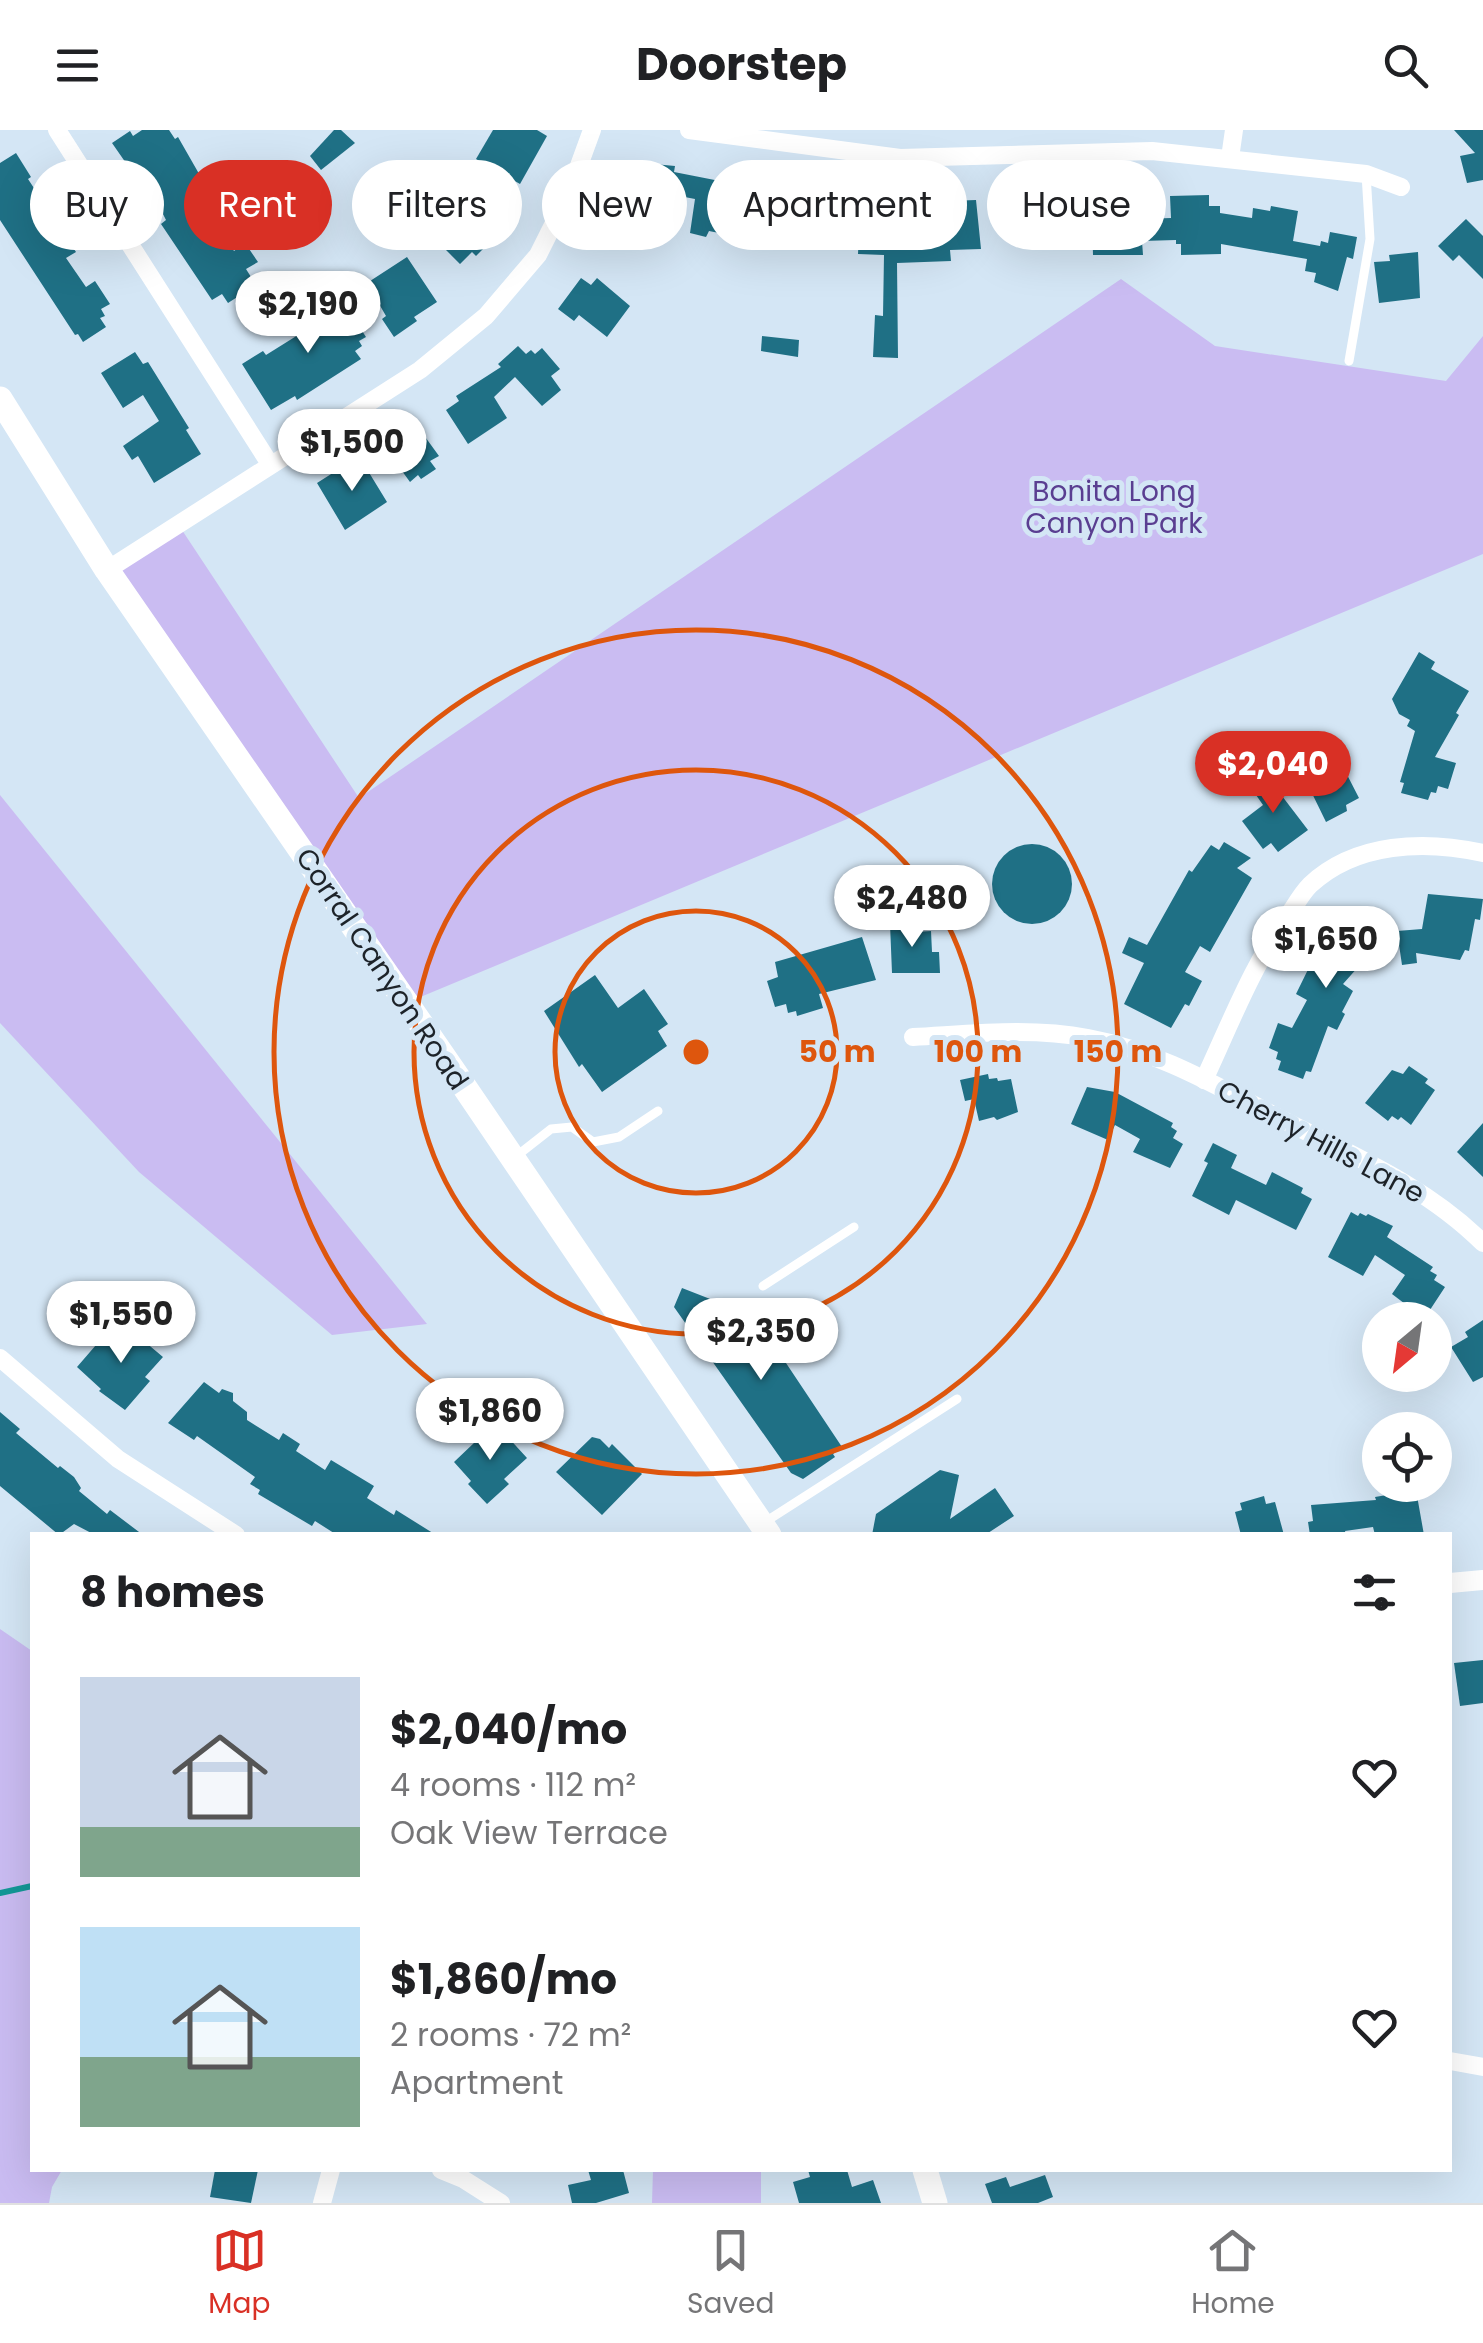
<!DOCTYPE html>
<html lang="en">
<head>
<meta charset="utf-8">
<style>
  :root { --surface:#fff; --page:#f2f2f2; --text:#202124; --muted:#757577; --line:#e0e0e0; --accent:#d93025 }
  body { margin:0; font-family:Poppins,sans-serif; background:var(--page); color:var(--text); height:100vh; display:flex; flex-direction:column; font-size:38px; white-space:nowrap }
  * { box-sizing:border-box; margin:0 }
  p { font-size:32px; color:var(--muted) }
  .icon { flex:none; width:55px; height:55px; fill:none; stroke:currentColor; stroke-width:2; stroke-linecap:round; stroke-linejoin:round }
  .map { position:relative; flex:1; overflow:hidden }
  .sheet { position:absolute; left:30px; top:1402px; width:1422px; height:640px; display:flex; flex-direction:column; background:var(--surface); border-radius:0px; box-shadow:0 10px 40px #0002 }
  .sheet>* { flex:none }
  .guide { position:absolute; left:30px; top:30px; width:1425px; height:90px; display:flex; gap:20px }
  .needle { width:65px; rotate:209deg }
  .tools { position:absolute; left:1362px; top:1172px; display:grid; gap:20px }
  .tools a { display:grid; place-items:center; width:90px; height:90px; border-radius:50%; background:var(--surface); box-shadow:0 10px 40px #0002; font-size:50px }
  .price { position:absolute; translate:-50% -85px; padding:0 22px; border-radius:35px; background:#fff; color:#222; font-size:32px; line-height:65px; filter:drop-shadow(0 2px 5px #0008) }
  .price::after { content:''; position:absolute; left:50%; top:60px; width:30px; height:22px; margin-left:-15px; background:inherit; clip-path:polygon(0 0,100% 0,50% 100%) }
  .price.selected { background:var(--accent); color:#fff }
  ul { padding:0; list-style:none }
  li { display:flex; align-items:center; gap:30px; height:250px; padding:0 50px }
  li span { display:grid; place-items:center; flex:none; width:280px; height:200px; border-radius:0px; color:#555 }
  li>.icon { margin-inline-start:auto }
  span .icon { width:120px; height:120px; fill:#fffc; stroke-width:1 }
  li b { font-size:42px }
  h2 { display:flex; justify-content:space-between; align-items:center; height:120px; padding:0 50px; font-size:42px }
  .pill { padding:0 35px; border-radius:45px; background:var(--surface); box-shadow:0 10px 40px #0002; font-size:35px; line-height:90px }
  .pill.selected { background:var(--accent); color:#fff }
  header { display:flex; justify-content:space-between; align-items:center; height:130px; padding:0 50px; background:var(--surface); font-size:45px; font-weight:700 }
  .dock { display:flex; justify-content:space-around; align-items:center; height:140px; border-top:2px solid var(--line); background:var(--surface); font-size:28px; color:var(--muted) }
  .dock a { display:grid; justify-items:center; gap:5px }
  .dock .selected { color:var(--accent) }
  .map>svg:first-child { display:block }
  .green { fill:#cabcf2 }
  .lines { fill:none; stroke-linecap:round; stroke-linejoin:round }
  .stream { stroke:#139897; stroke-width:6 }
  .building { fill:#1f7085 }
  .service { stroke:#fff; stroke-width:9 }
  .minor { stroke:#fff; stroke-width:18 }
  .tertiary { stroke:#fff; stroke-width:20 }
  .secondary { stroke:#fff; stroke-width:25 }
  .ring { fill:none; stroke:#de560d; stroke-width:5 }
  .labels { text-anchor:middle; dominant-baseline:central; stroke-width:10; stroke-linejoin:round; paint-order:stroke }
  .park-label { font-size:28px; fill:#5a3e91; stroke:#d4e6f5 }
  .street-label { font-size:28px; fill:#1d2329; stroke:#d4e6f5 }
  .centre { fill:#de560d; stroke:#d4e6f5; stroke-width:5 }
  .ring-label { font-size:30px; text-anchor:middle; font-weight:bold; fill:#de560d; stroke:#d4e6f5; stroke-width:10; stroke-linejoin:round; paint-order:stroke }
</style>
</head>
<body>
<header><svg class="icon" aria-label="menu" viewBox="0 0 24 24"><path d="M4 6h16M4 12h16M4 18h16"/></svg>Doorstep<svg class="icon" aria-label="search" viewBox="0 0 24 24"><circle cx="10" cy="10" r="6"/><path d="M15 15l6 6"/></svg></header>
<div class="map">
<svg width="1483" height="2073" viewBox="0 0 1483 2073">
  <rect width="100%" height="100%" fill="#d4e6f5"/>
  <!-- green -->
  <g class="green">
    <polygon points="1121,149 1215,216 1446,251 1483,206 1483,424 406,873 113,436 178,394 359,668"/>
    <polygon points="0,665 427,1194 332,1205 139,1042 0,893"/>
    <polygon points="0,1499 32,1521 32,2040 62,2040 52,2057 49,2073 0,2073"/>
    <polygon points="653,2040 761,2040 761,2073 652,2073"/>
  </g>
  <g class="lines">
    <!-- stream -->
    <polyline class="stream" points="0,1763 32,1756"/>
  </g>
  <!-- building -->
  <g class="building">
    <polygon points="142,0 169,0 175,9 178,7 206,56 223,63 225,83 214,90 234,121 245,113 258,132 246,139 256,155 228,173 222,164 212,170 161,94 166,90 159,76 131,34 128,36 112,13 130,1 133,6"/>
    <polygon points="334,0 341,0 355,13 321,40 310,26"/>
    <polygon points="493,0 537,0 547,6 520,54 476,29"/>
    <polygon points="1454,0 1483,0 1483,50 1467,53 1460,26 1475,23"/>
    <polygon points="16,23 31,47 28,49 76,122 66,128 86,157 95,151 110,174 101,179 105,186 100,188 106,197 83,212 78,204 75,205 0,90 0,33"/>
    <polygon points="622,31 675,36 674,42 730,53 727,64 738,66 729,105 709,101 706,107 690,103 695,69 664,63 660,83 613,67"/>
    <polygon points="764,65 791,68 790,79 798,80 797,86 806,87 806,93 815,94 818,98 815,114 793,112 793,118 764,114 768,87 762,86"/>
    <polygon points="1209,65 1209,76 1220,76 1220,83 1252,88 1253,78 1270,81 1271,76 1298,81 1293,111 1320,116 1321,111 1328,113 1330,102 1357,107 1353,129 1347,127 1338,161 1314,152 1316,143 1305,141 1307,129 1221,114 1221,124 1181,125 1181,114 1176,114 1176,110 1142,111 1143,125 1093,125 1092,91 1057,91 1058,116 1018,117 1016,76 1031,76 1033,70 1107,69 1114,70 1114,75 1141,74 1142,89 1171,88 1170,66"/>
    <polygon points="468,70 484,85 478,90 495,107 476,126 472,122 460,134 432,106"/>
    <polygon points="976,70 981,119 950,120 951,131 897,133 898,228 873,227 875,185 883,186 884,125 858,124 859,101 850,101 851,79 889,80 889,90 932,89 932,78 947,77 948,71"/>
    <polygon points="1466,89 1483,106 1483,149 1459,125 1453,131 1438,116"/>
    <polygon points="1418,122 1420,168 1379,173 1374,132 1390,131 1389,125"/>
    <polygon points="407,127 437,172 414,187 417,191 394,207 382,189 386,186 367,153"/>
    <polygon points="581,148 591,155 597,148 630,176 607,207 579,185 574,191 558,179"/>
    <polygon points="342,170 366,207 359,211 362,216 355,221 361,229 297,270 295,266 271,280 242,234 263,221 266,225 298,205 294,199 325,179 327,173"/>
    <polygon points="762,206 799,210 798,227 761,221"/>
    <polygon points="518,216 526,224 531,220 535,224 542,218 560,239 551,246 561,260 542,276 515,247 494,267 507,288 468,314 446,280 459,271 456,266 501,237 498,234"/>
    <polygon points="135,222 143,234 148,232 189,298 186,300 201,324 154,353 138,326 132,330 123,316 159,291 143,265 123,278 101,243"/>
    <polygon points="400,299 408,308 413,304 416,309 423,304 439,326 430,331 436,339 421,349 418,345 410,352 394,330 390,332 378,316"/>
    <polygon points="350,332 356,342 365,336 387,372 345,400 317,353"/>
    <polygon points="1419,522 1435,532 1431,539 1469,561 1456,583 1459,585 1435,627 1456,633 1448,659 1438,656 1436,663 1431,662 1428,670 1401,663 1404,653 1400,652 1415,601 1407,596 1410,590 1399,584 1392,569"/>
    <polygon points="1341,633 1359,668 1346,675 1347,681 1326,692 1306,651"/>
    <polygon points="1263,641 1308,700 1278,722 1271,713 1263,719 1242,691 1263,675 1247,652"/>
    <polygon points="1224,712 1251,728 1237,738 1252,748 1210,822 1200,816 1185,842 1202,851 1189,876 1185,874 1171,898 1124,874 1144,833 1122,823 1129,807 1147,815 1189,740 1192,742 1211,715 1219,720"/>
    <circle cx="1032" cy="754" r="40"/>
    <polygon points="1428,764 1483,769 1480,790 1475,789 1469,821 1465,820 1460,830 1416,823 1417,833 1402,835 1397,801 1422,799"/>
    <polygon points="1356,779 1391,808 1371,831 1367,827 1343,854 1353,861 1342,882 1345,884 1337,900 1328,896 1311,942 1306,941 1303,949 1278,940 1281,931 1276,929 1278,922 1269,918 1278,893 1292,898 1307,870 1296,864 1323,809 1343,785 1348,789"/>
    <polygon points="914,792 915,802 931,801 932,822 939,822 940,843 892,843 890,794"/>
    <polygon points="862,807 876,850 819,864 823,878 797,886 796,881 788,883 786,874 775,877 767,851 778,847 775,832"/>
    <polygon points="595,845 618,878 644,859 668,894 658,901 667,916 602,962 582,934 579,937 544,881"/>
    <polygon points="1409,936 1428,949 1425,953 1435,960 1411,995 1401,987 1398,990 1392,986 1388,991 1365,973 1392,940 1403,944"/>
    <polygon points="988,944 989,949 997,948 998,951 1011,949 1018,982 997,990 994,987 979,991 974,969 965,971 960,950"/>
    <polygon points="1087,957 1115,962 1173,993 1171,997 1177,1001 1173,1008 1183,1014 1170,1038 1133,1022 1140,1009 1115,995 1108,1010 1071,994"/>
    <polygon points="1483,993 1483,1047 1457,1022"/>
    <polygon points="1213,1013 1237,1025 1231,1038 1266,1055 1272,1042 1303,1058 1301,1063 1312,1069 1296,1100 1236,1070 1229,1085 1192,1066 1208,1033 1204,1031"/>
    <polygon points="1351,1082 1358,1086 1360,1083 1366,1086 1368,1084 1393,1096 1387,1107 1433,1137 1430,1141 1437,1145 1434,1150 1445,1157 1426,1186 1413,1180 1392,1164 1405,1145 1375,1125 1363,1146 1328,1127"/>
    <polygon points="682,1158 746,1183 763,1205 766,1203 842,1317 833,1324 835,1327 803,1349 791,1343 674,1177"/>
    <polygon points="1483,1190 1483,1247 1473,1252 1451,1217 1468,1207 1465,1202"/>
    <polygon points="126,1196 163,1227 145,1247 150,1251 125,1280 99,1261 101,1259 77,1237 96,1215 104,1209 106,1211 115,1201 118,1204"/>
    <polygon points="204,1252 219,1263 222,1259 233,1263 233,1271 247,1282 247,1290 279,1310 283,1303 300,1314 296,1321 325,1340 331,1330 374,1356 367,1368 394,1385 396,1380 436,1405 337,1405 315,1391 312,1396 258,1364 260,1360 250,1354 255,1347 197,1306 194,1310 168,1293"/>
    <polygon points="0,1282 20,1299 16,1303 58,1338 60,1336 74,1347 81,1358 79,1361 107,1384 110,1380 143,1405 95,1405 74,1394 59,1405 0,1356"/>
    <polygon points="495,1293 527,1328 504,1349 509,1354 487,1374 468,1354 471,1351 454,1332"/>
    <polygon points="592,1307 600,1309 609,1318 612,1314 642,1344 602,1385 556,1342"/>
    <polygon points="940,1340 959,1345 950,1389 995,1358 1014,1386 985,1405 872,1405 876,1384"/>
    <polygon points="1416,1360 1424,1405 1375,1405 1373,1397 1345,1401 1346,1405 1310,1405 1308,1392 1313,1391 1311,1375 1376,1370 1375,1367"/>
    <polygon points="1264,1366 1266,1374 1275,1372 1284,1405 1241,1405 1235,1382 1242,1380 1240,1373"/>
    <polygon points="1483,1530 1483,1573 1460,1576 1454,1533"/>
    <polygon points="215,2040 258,2040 251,2073 210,2067"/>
    <polygon points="588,2040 623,2040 629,2063 596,2073 572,2073 568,2055 591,2050"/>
    <polygon points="808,2040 847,2040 852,2057 873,2050 881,2073 799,2073 793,2052 810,2047"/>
    <polygon points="1045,2045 1053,2067 1038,2073 992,2073 985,2054 1006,2047 1010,2057"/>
  </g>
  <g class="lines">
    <!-- service -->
    <g class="service">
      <polyline points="1349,231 1370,109 1366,44"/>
      <polyline points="514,1028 551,999 572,997 593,1012 619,1007 658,981"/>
      <polyline points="763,1156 854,1097"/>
      <polyline points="765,1392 957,1269"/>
    </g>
    <!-- minor -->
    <g class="minor">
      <polyline points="57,0 270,334"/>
      <polyline points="689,0 900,28 1152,21 1366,44 1401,57"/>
      <polyline points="1230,28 1234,0"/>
      <polyline points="107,440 420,240 486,186 538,125 569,63 592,0"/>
      <path d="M913,907C971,904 1031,897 1088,908C1159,921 1220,958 1283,990C1354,1026 1427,1057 1483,1113"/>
      <path d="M1204,950C1231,892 1254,831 1292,780C1297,772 1303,762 1310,755C1356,712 1425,710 1483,723"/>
      <polyline points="0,1228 118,1329 236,1405"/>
      <polyline points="1450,1931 1483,1937"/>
      <polyline points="441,2040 463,2049 501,2073"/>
      <polyline points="322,2073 331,2040"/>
    </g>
    <!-- tertiary -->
    <polyline class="tertiary" points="1450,1453 1483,1450"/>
    <!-- secondary -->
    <g class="secondary">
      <polyline points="0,269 107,440 457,946 769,1405"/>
      <polyline points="925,2040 935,2073"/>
    </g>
  </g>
  <!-- distance rings -->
  <g class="ring">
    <circle cx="696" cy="922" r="141"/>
    <circle cx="696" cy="922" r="282"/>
    <circle cx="696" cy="922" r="422"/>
  </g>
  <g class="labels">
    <!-- park labels -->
    <g class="park-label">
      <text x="1114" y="361">Bonita Long<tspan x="1114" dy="32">Canyon Park</tspan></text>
    </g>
    <!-- street labels -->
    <g class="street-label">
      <text transform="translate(382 839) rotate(56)">Corral Canyon Road</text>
      <text transform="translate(1321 1012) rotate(28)">Cherry Hills Lane</text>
    </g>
  </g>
  <circle cx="696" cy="922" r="15" class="centre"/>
  <g class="ring-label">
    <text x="837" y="932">50 m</text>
    <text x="978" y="932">100 m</text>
    <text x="1118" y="932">150 m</text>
  </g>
</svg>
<div class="tools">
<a><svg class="needle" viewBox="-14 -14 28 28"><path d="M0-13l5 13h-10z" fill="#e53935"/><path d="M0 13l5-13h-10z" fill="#757577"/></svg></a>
<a><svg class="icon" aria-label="locate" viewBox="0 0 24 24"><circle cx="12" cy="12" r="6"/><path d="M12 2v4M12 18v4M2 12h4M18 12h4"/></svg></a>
</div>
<b class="price" style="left:308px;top:226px">$2,190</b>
<b class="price" style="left:352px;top:364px">$1,500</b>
<b class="price selected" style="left:1273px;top:686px">$2,040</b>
<b class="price" style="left:912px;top:820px">$2,480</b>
<b class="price" style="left:1326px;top:861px">$1,650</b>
<b class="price" style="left:121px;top:1236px">$1,550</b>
<b class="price" style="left:761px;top:1253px">$2,350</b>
<b class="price" style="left:490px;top:1333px">$1,860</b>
<div class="guide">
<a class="pill">Buy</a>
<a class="pill selected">Rent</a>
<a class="pill">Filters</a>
<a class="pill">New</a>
<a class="pill">Apartment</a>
<a class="pill">House</a>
</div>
<section class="sheet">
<h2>8 homes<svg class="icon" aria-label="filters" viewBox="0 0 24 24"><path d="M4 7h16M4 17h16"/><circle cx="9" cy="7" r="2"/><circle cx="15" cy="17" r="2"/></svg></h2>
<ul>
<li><span style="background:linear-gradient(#c9d6e8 75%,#7fa58c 0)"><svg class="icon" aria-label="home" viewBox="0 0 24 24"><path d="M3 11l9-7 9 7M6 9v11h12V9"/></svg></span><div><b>$2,040/mo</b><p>4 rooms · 112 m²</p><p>Oak View Terrace</p></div><svg class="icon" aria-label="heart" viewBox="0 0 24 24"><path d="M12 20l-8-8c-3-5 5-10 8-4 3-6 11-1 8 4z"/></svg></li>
<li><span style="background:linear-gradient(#bfe0f5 65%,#7fa58c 0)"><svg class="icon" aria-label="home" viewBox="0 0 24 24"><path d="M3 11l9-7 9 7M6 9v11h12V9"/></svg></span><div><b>$1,860/mo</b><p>2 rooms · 72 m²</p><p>Apartment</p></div><svg class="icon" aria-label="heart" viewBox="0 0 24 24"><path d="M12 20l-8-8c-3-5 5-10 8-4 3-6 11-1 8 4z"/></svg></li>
</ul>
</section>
</div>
<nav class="dock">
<a class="selected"><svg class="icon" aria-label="map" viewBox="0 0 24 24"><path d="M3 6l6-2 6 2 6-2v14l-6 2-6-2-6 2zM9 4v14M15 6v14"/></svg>Map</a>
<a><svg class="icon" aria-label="saved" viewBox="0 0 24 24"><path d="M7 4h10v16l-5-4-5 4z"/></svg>Saved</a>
<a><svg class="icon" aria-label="home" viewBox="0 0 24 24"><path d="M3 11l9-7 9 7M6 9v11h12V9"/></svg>Home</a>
</nav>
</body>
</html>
